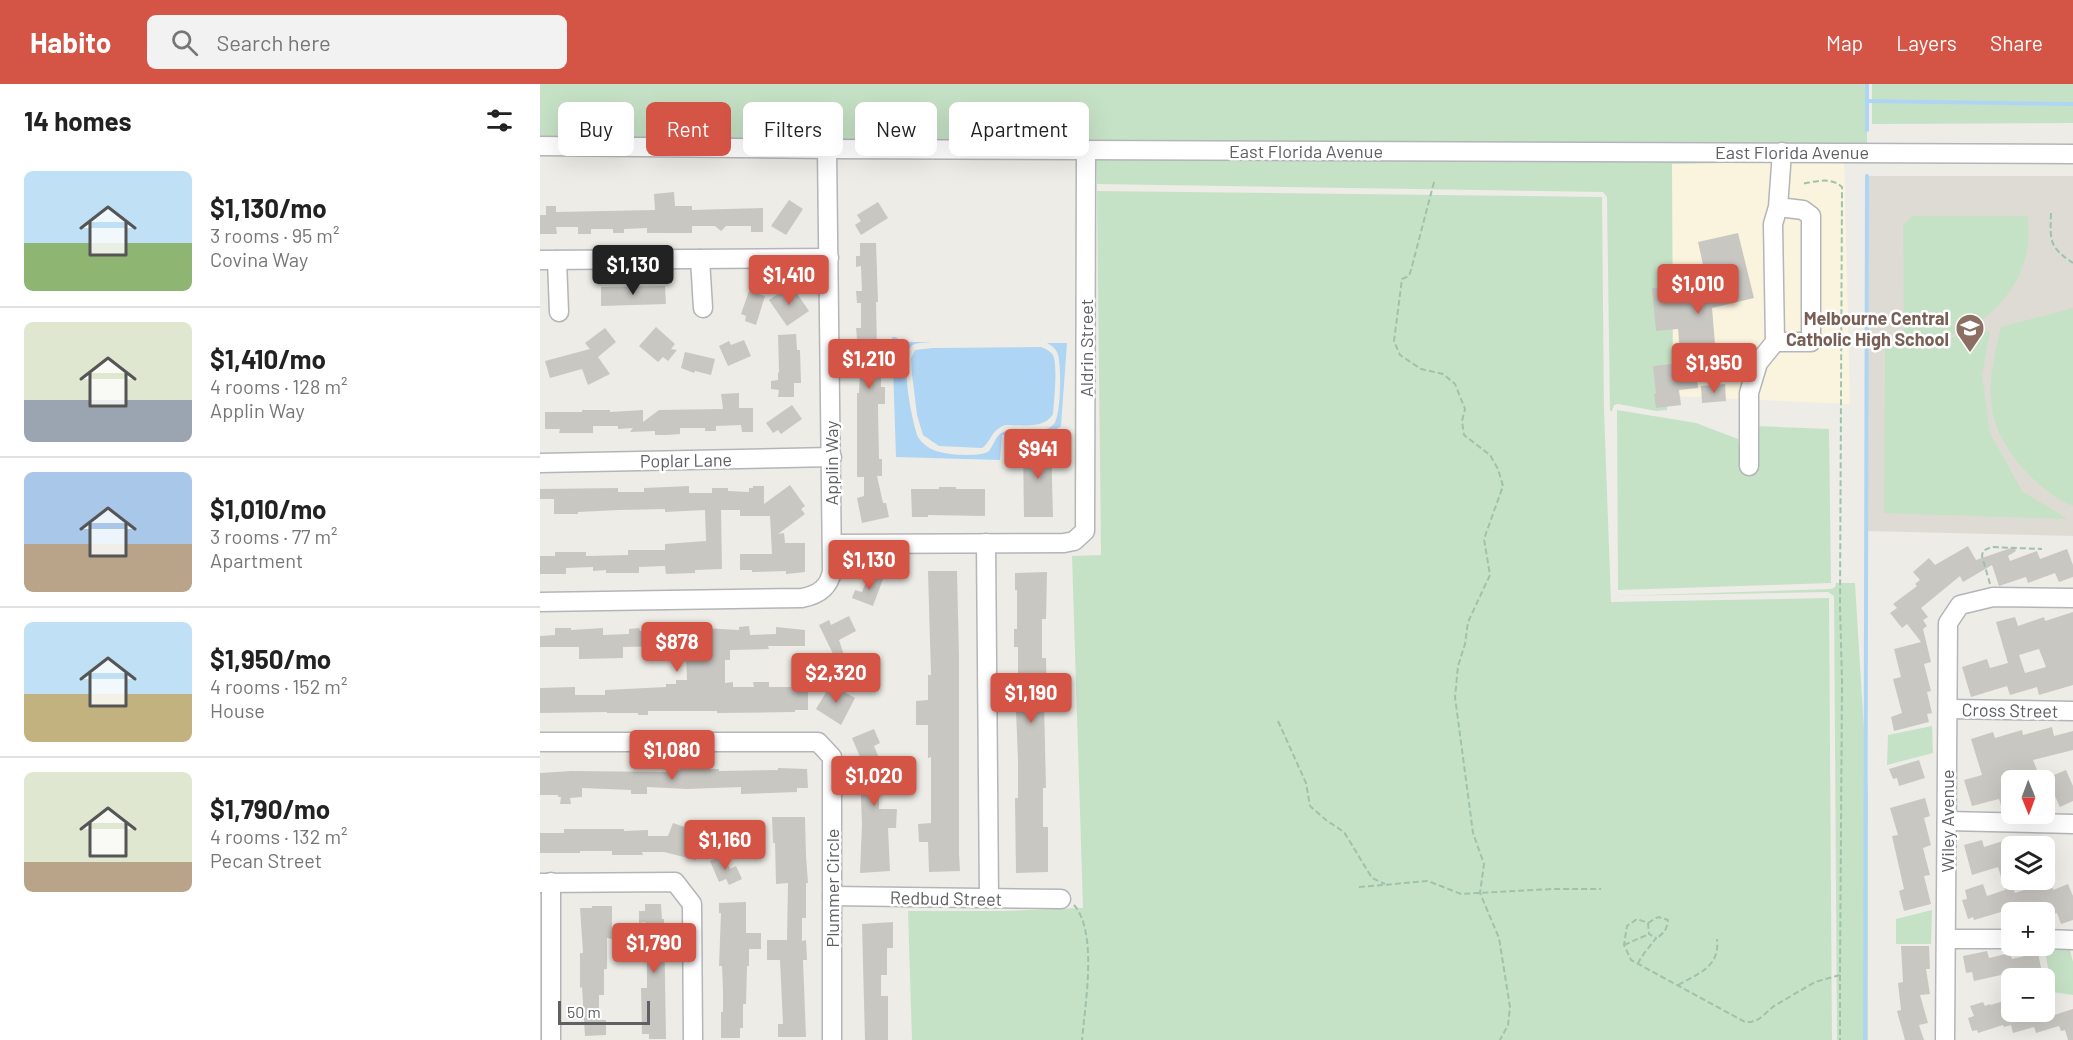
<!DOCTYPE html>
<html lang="en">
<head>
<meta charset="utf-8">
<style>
  :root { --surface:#fff; --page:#f2f2f2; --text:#222; --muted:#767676; --line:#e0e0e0; --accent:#d45446 }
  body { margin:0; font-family:Barlow,sans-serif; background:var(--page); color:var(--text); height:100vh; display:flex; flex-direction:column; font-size:22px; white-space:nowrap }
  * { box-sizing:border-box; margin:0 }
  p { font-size:20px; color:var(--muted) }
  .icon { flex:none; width:33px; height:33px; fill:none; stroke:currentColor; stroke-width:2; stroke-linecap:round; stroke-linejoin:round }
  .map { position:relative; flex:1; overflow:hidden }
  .panel { display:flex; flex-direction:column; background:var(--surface); width:540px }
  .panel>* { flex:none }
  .guide { position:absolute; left:18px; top:18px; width:570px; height:54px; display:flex; gap:12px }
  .needle { width:39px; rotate:179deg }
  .fabs { position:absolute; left:1461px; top:686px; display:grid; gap:12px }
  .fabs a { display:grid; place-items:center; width:54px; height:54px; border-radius:9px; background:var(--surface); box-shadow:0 6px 24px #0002; font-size:30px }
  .scale { position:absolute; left:18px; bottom:15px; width:92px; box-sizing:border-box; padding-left:6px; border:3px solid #5e6064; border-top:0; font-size:16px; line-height:21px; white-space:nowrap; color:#5e6064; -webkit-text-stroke:4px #fff; paint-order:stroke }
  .price { position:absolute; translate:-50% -51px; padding:0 14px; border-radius:6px; background:var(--accent); color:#fff; font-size:20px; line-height:39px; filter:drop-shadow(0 2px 3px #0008) }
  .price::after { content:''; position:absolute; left:50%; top:36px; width:18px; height:14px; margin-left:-9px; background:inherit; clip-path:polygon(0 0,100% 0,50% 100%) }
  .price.current { background:#222; color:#fff }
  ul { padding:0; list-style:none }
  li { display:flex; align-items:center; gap:18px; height:150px; padding:0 24px }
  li+li { border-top:2px solid var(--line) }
  li span { display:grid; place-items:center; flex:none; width:168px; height:120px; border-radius:9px; color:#555 }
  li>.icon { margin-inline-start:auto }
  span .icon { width:72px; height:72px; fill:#fffc; stroke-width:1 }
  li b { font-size:26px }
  h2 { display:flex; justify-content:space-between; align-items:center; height:72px; padding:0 24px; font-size:26px }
  .tag { padding:0 21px; border-radius:9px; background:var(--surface); box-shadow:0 6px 24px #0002; font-size:21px; line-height:54px }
  .tag.current { background:var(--accent); color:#fff }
  header { display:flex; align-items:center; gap:36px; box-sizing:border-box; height:84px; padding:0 30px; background:var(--accent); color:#fff }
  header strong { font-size:28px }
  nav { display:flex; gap:33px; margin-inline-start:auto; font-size:21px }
  .search { width:420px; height:54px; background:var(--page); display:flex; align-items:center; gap:15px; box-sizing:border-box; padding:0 21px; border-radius:9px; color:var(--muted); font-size:22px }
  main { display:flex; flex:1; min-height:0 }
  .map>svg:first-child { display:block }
  .commercial { fill:#faf4df }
  .education { fill:#dedbd4 }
  .green { fill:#c6e2c6 }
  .water { fill:#afd5f5 }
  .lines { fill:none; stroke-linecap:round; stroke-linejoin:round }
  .stream { stroke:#afd5f5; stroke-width:4 }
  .building { fill:#c9c7c2; fill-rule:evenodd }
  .minor-casing { stroke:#b3b5b9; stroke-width:21 }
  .path { stroke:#9fc2ab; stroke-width:2; stroke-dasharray:6 3; stroke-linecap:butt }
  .minor { stroke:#fff; stroke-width:18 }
  .labels { text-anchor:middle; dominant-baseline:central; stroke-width:5; stroke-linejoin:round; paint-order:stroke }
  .street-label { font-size:18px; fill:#5e6064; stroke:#fff }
  .education-label { font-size:18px; font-weight:bold; fill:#785e54; stroke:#fff; text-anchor:end }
</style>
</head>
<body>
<header>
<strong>Habito</strong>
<div class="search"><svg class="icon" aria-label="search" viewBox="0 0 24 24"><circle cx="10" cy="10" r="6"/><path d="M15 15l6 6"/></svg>Search here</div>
<nav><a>Map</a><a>Layers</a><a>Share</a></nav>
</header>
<main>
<section class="panel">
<h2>14 homes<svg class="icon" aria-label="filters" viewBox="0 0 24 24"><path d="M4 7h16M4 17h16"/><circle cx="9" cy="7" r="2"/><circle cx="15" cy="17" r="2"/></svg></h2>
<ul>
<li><span style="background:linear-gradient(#bfe0f5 60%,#8fb573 0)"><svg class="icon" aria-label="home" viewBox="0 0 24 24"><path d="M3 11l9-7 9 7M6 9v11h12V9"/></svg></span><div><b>$1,130/mo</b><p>3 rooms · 95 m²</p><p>Covina Way</p></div></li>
<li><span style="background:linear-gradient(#dfe7d0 65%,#9aa5b1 0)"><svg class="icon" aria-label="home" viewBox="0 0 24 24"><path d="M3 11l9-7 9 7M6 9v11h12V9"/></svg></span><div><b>$1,410/mo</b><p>4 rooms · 128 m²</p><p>Applin Way</p></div></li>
<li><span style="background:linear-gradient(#a9c7e8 60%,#b9a48a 0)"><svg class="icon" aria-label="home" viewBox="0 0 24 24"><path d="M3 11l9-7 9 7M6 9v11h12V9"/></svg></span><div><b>$1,010/mo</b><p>3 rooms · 77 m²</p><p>Apartment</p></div></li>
<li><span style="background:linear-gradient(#bfe0f5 60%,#c2b280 0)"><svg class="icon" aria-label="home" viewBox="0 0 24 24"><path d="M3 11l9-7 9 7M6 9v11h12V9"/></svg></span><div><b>$1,950/mo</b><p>4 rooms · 152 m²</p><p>House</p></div></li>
<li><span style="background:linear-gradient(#dfe7d0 75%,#b9a48a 0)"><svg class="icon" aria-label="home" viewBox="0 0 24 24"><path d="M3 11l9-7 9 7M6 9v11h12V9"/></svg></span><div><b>$1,790/mo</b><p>4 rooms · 132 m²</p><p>Pecan Street</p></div></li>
</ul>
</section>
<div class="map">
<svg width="1533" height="956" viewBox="0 0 1533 956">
  <rect width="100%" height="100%" fill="#eeece6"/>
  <!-- commercial -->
  <polygon class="commercial" points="1304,77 1310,320 1133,312 1132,79"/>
  <!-- education -->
  <polygon class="education" points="1327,92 1533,92 1533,452 1326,447"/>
  <!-- green -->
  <g class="green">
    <polygon points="0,0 1327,0 1327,68 0,62"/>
    <polygon points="1332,0 1533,0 1533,39 1332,40"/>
    <polygon points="556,73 1304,77 1132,80 1133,312 1128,312 1127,326 1116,327 1078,320 1074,321 1072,327 1070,327 1067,113 1063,108 557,100"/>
    <polygon points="557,107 1062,113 1064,326 1071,518 1289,514 1292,956 372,956 368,827 464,827 543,824 532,472 561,471"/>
    <path d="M1372,132H1488C1488,141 1489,151 1488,160C1483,204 1448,241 1406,253C1393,257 1378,257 1364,257L1363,141Z"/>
    <path d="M1533,224V422C1495,406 1453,359 1451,317C1449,291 1455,268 1461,243Z"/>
    <polygon points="1450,247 1442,292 1450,349 1482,407 1528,435 1344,429 1345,263 1372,263 1427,250"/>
    <polygon points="1077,326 1156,339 1198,355 1202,388 1212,387 1215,342 1289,345 1291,499 1078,506"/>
    <polygon points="1296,499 1315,499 1328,711 1328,956 1297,956 1294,512 1288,508 1076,512 1291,505 1295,503"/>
    <polygon points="1392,642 1393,669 1347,681 1348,651"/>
    <polygon points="1392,826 1391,860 1356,860 1356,835"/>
    <polygon points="1505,866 1530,866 1533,878 1533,911 1512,908"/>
  </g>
  <!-- water -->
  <g class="water">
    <path d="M352,253H356L361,258H391C386,259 378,258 373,261C358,268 372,339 378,353C381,359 392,367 400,368C408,371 443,373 449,367C455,360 455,350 466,347C481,344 503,352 514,340C521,332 522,277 517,268C515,264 511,261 507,259H527L521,342L511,349L462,351L460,376L356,373Z"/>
    <path d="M501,263C506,265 510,267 513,271C518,283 514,316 513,330C505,345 480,341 465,341C450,347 452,357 442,364L399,362L383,351L377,331L372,290L371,274L375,266L393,264Z"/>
  </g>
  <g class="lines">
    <!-- stream -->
    <g class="stream">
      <polyline points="1327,0 1327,46"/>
      <polyline points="1327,17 1533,20"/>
      <polyline points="1325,956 1327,92"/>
    </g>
  </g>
  <!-- building -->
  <g class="building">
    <polygon points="134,108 135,122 152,122 152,126 223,124 223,148 211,148 211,142 186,142 181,147 175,142 152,142 152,149 107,149 107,144 84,145 84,149 73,149 73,145 51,145 51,150 38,150 38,143 16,143 17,150 0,150 0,131 6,131 6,122 16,122 16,128 115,126 114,110"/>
    <polygon points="249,116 263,125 246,151 231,142"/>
    <polygon points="338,118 348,134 321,151 315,141 321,137 317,131"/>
    <polygon points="1198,149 1214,214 1172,224 1176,272 1155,274 1158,304 1139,306 1141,321 1116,324 1114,310 1116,309 1113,282 1141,279 1138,245 1116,247 1112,204 1137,202 1138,215 1158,213 1157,204 1168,203 1158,158"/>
    <polygon points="320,159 336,159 338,218 336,218 337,266 341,266 341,303 345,303 345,320 338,320 338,326 339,375 342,375 342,392 337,392 343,419 346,419 349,433 322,439 317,414 324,412 324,393 317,393 317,309 319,309 320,290 316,290 316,279 322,279 322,255 317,255 316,244 321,244 321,219 317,219 316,207 322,207 321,182 316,183 316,172 320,172"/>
    <polygon points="251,201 269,227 247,242 229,216"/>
    <polygon points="125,202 126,220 61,222 61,203"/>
    <polygon points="209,207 225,212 216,241 205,237 206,232 201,230"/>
    <polygon points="116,243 135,260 131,265 137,266 128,277 123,273 118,278 99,262"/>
    <polygon points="65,244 76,258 58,273 70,290 48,301 42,285 10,294 5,277 50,265 45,259"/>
    <polygon points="256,250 257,266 260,266 261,299 254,299 254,313 238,313 239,306 231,305 231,297 238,296 238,289 239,288 238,251"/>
    <polygon points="204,256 211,272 188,282 179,262 189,257 191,261"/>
    <polygon points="145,268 175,275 171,291 155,287 154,289 141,284"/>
    <polygon points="1185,300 1186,317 1162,319 1161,302"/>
    <polygon points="199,309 199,324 213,324 213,348 202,348 201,341 176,342 176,347 165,347 165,344 140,344 140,350 127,351 115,351 115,347 90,348 93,344 78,345 78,342 53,342 53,349 19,349 20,345 5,345 5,328 42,328 42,326 70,326 70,328 103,326 103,338 119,326 183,325 181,310"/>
    <polygon points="252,321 262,335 241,350 238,346 233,349 226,339"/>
    <polygon points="483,359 511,359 513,433 484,433"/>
    <polygon points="250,401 265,422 261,425 265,430 238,450 244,449 245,459 265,459 265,488 246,490 246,487 212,488 212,486 200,486 200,470 232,470 230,432 200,432 200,426 181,426 182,485 155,486 155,489 126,490 125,482 99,483 99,489 66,489 66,486 53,487 53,483 26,484 26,490 0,490 0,472 15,472 15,468 46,468 46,472 88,471 88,466 125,466 125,460 166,457 165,426 125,428 125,425 79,426 38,428 38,430 14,430 14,415 0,415 0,405 78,404 78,408 104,408 104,404 149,402 149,409 172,409 172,404 188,404 188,407 209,408 209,404 213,404 213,402 224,402 224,420"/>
    <polygon points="399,403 416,403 416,405 445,405 445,432 388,431 388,433 372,433 371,405 399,405"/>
    <polygon points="1428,462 1436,476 1474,463 1476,467 1468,472 1470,477 1497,467 1500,475 1527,465 1533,481 1533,493 1519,498 1515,489 1488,499 1486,493 1459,502 1452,481 1423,498 1420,492 1381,524 1388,533 1383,536 1387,542 1383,545 1391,578 1384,580 1391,607 1387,608 1392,629 1387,630 1389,638 1354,647 1351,633 1362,629 1353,595 1361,593 1354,565 1381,558 1367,540 1362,544 1350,529 1357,524 1353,520 1377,502 1375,500 1380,496 1373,488 1389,474 1395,481"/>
    <polygon points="388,487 417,487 419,573 419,770 420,787 389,788 388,758 379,758 378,740 391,739 391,673 388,674 388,641 376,641 376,617 388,616 388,591 391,591"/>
    <polygon points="507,488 506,535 502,535 502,574 506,574 507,619 504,619 506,704 503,704 503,743 508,743 508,788 476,789 475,714 478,714 478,676 475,602 478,602 478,563 474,563 474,545 477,545 477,506 475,506 475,489"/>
    <polygon points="329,490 343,495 333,522 312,514 315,506 322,508"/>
    <path d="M1533,528V601L1499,611L1497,603L1470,611L1467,602L1431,613L1422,583L1447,575L1450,584L1468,579L1456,538L1475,533L1478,542L1504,533L1505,537ZM1499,565L1506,583L1485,589L1479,571Z"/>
    <polygon points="309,532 316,547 299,556 304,571 295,574 279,541 289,536 291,541"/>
    <polygon points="209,542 210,551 236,550 236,543 265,546 265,562 228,562 229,565 190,566 190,576 185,576 185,599 193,598 193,603 214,603 213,598 229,598 229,603 256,603 256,608 268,608 268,626 255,626 255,628 177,629 177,627 108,627 108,631 98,631 98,629 67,629 67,628 0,629 0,604 35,603 35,611 65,611 65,606 126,603 126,600 136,600 136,596 147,596 146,573 131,573 131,566 126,566 126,562 83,563 83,574 39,575 39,563 0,563 0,552 15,551 15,544 31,544 31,546 63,544 63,551 89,550 89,545 99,544 100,547 125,546 125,544 137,544 137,550 162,550 162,544 199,546 199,543"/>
    <polygon points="291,600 315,614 301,641 276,625"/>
    <polygon points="1512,643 1514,652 1533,647 1533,666 1493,676 1501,696 1472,696 1472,722 1462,724 1459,715 1432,722 1424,696 1442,691 1431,655 1453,648 1455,654 1482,646 1483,651"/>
    <polygon points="334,645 340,659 334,662 342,681 347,681 347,705 339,705 339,725 357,725 356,744 348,744 350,787 320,789 322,741 320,687 326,687 312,654"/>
    <polygon points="1379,676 1385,694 1359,702 1357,694 1353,695 1349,685"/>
    <polygon points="238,684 267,685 268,704 257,704 257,708 201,710 201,703 147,705 107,703 107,710 91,710 91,706 42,704 42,713 30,714 31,720 20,720 21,713 18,713 18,711 0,711 0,689 31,687 127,688 140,686 140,685 179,685 179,687 238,686"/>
    <polygon points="1526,686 1533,702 1533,717 1520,723 1513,708 1504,711 1504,695"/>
    <polygon points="1385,714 1390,732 1384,734 1391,761 1383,764 1390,791 1384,792 1391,820 1364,827 1359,807 1364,805 1352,752 1358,751 1350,724"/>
    <polygon points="232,733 265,733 266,772 268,799 266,799 266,834 262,834 262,857 266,856 267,876 263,876 266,953 238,953 238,940 243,940 240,876 227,876 227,856 247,856 248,799 236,800 235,759 233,759"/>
    <polygon points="133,739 156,747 151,763 159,766 156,776 124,768 102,768 103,771 72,771 72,767 40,767 40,769 0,769 0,749 24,749 24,745 84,745 84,747 108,746 108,752 128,752"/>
    <polygon points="1442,756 1444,763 1466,756 1472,775 1472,788 1468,788 1475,809 1511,797 1513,806 1528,800 1533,812 1533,836 1521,840 1517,829 1504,833 1504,828 1489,828 1488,825 1472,828 1472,830 1463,833 1461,828 1434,836 1433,833 1428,835 1422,816 1427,815 1425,806 1443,800 1447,812 1465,806 1458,783 1432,791 1424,761"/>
    <polygon points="184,771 190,785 196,782 202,795 189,801 186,795 179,798 170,777"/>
    <polygon points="206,818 206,849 221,849 221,865 209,865 209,882 207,882 206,920 203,920 203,944 200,944 200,954 181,954 181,928 183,928 183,906 182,882 179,882 181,829 179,829 179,819"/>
    <polygon points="105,820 121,820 122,835 124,835 126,955 109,955 109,950 102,950 101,904 107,904 107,867 105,838 99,839 99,827 105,827"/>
    <polygon points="52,822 72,822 72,855 67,854 67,885 64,885 64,911 59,911 59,930 61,930 61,936 66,936 66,951 45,952 42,903 40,904 40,869 43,869 40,824 52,824"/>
    <polygon points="353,838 353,864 347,864 347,891 341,891 341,912 348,912 348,956 325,956 322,840"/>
    <polygon points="1361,862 1389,862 1390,885 1386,885 1390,910 1380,911 1388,939 1379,941 1384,956 1365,956 1357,927 1361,926 1358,899 1363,898"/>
    <polygon points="1447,867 1449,874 1470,869 1472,875 1498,869 1503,894 1472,894 1472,927 1510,927 1511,932 1533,925 1533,956 1528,956 1525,946 1521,947 1519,942 1496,949 1494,943 1473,949 1471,941 1464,943 1463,941 1438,949 1437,946 1432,947 1428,934 1434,932 1430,922 1443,918 1445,922 1450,920 1450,921 1468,916 1461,891 1434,897 1432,888 1426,889 1423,872"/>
  </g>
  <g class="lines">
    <!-- minor casing -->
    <g class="minor-casing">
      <g id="minor">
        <polyline points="0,62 287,65 1533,70"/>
        <polyline points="1238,123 1263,126 1271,132 1271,258 1235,258 1233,140 1238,123 1242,68"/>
        <polyline points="160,175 163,224"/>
        <polyline points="0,176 289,174"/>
        <polyline points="17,176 19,228"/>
        <polyline points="0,379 292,373"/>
        <polyline points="1209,382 1209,309 1218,279 1235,258"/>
        <polyline points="446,459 449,814"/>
        <polyline points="292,460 524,459 534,457 545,447 546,66"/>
        <path d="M0,518L262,514C278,511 289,504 292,487L287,65"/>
        <polyline points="1408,625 1533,627"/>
        <polyline points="0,658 278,658 292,673 292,956"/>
        <polyline points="1407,737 1533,740"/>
        <polyline points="0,799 135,798 152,820 153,956"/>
        <polyline points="292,812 521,815"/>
        <polyline points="1406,855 1472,855"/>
        <polyline points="1504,855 1533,856"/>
        <polyline points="11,956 11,798"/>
        <polyline points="1405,956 1408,539 1420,521 1453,513 1533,514"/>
      </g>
    </g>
    <!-- path -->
    <g class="path">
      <polyline points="894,98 871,186 869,192 862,195 854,257 860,271 881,285 903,290 915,300 925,325 922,337 924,351 950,371 958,385 963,402 944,455 950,491 928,538 925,560 918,582 915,613 933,749 944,780 940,809 959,854 970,923 968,941 960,956"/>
      <path d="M1511,129C1510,157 1509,163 1533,179"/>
      <polyline points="1450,500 1442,472 1443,467 1451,463 1502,465"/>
      <polyline points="738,637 766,699 770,722 786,736 804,748 832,794 845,800"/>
      <polyline points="819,803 888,797 921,810 1012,805 1061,805"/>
      <path d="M534,821C558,848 545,921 542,956"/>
      <path d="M1108,839L1118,833L1128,836C1127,845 1124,850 1116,854"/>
      <polyline points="1084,861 1109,850"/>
      <path d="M1098,880C1102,870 1110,863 1116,854L1109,850L1108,839L1097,835L1087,842L1084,861L1091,876L1205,938H1211L1219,935L1234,922L1275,898L1300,891L1302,597L1300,522L1302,103C1290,92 1275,98 1261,100"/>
      <polyline points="1300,891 1300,956"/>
      <path d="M1138,901C1159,889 1180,883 1177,855"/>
    </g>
    <!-- minor -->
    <use href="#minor" class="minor"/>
  </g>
  <!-- icons -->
  <defs>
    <g id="school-pin" transform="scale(1.5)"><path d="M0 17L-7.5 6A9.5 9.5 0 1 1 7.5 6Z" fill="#8d6e63" stroke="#fff"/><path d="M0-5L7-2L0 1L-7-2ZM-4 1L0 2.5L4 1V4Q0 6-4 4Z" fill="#fff"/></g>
  </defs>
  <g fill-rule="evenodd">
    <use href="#school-pin" x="1430" y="244"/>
  </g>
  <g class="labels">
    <!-- street labels -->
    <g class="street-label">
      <text x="766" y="67">East Florida Avenue</text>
      <text x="1252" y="68">East Florida Avenue</text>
      <text transform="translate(546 264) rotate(-90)">Aldrin Street</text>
      <text transform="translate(146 376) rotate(-1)">Poplar Lane</text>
      <text transform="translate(291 379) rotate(-90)">Applin Way</text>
      <text transform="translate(1470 626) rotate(1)">Cross Street</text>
      <text transform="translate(1407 737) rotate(-90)">Wiley Avenue</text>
      <text transform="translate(292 804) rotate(-90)">Plummer Circle</text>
      <text transform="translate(406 814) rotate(1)">Redbud Street</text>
    </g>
    <!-- education labels -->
    <g class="education-label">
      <text x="1409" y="234">Melbourne Central<tspan x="1409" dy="21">Catholic High School</tspan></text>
    </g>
  </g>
</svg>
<div class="fabs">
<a><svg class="needle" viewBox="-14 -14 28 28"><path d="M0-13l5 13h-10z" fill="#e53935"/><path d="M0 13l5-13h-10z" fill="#767676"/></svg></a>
<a><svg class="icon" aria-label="layers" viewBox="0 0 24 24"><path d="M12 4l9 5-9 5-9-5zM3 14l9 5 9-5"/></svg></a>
<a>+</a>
<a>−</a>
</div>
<div class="scale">50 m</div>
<b class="price current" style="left:93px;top:212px">$1,130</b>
<b class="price" style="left:249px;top:222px">$1,410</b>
<b class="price" style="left:1158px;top:231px">$1,010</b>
<b class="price" style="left:329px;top:306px">$1,210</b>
<b class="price" style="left:1174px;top:310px">$1,950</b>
<b class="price" style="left:498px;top:396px">$941</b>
<b class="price" style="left:329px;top:507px">$1,130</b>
<b class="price" style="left:137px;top:589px">$878</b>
<b class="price" style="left:296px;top:620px">$2,320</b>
<b class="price" style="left:491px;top:640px">$1,190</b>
<b class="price" style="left:132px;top:697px">$1,080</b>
<b class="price" style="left:334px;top:723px">$1,020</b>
<b class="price" style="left:185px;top:787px">$1,160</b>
<b class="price" style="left:114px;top:890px">$1,790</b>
<div class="guide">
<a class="tag">Buy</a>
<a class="tag current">Rent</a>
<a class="tag">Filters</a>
<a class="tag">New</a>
<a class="tag">Apartment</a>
</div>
</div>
</main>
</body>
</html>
